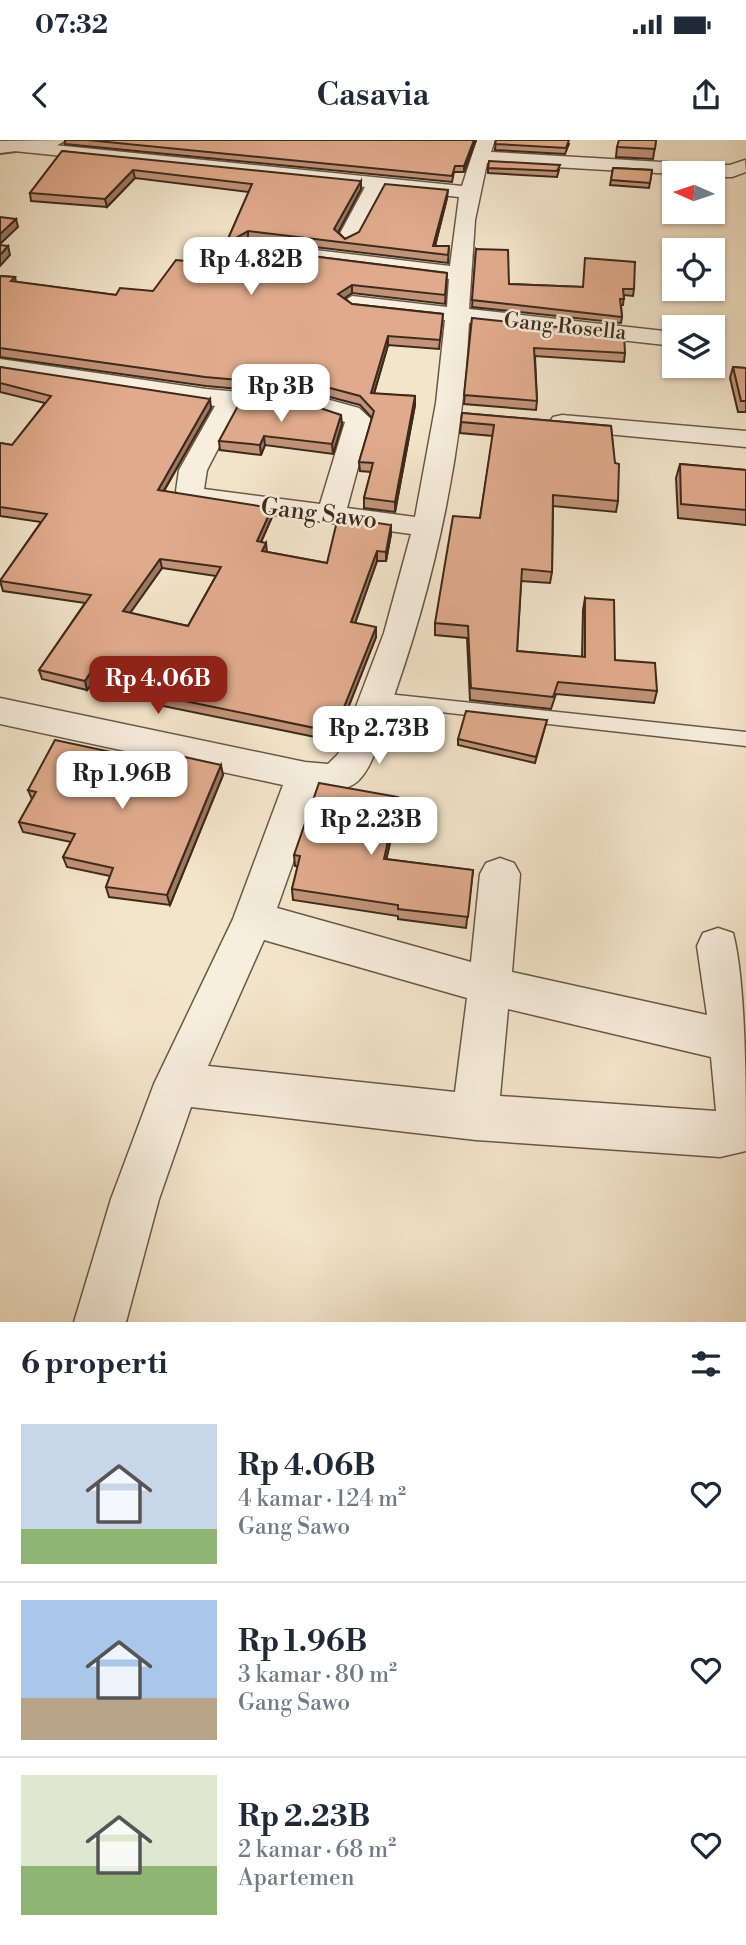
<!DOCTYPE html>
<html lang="id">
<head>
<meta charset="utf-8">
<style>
  :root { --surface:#fff; --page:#f2f2f3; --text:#1f2937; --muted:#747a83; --line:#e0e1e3; --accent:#8f2418 }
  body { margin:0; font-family:"Libre Bodoni",serif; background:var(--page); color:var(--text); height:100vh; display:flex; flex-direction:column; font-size:26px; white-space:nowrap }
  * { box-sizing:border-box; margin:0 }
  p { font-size:23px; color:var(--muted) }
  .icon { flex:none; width:38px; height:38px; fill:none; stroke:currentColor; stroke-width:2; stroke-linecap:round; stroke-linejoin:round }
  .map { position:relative; height:1182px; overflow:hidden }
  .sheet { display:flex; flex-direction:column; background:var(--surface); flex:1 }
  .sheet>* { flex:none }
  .needle { width:46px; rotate:273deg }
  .buttons { position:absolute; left:662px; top:21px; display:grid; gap:14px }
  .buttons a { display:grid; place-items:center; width:63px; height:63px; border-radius:0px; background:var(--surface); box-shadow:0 2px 5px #0004; font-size:35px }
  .price { position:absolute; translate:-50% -60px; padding:0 16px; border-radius:14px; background:#fff; color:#222; font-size:23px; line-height:46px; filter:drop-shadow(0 2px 4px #0008) }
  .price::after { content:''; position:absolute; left:50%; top:42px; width:21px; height:16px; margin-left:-10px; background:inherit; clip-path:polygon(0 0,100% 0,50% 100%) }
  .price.current { background:var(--accent); color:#fff }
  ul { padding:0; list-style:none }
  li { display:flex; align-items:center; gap:21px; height:175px; padding:0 21px }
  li+li { border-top:2px solid var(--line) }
  li span { display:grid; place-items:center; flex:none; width:196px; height:140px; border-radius:0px; color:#555 }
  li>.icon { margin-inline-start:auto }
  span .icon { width:84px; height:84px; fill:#fffc; stroke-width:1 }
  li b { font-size:30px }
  h2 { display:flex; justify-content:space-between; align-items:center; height:84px; padding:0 21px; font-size:30px }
  .status { display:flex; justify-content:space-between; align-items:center; height:49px; padding:0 35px; background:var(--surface); direction:ltr }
  .status svg { height:19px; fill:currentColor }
  header { display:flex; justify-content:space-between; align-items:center; height:91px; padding:0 21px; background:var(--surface); font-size:32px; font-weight:600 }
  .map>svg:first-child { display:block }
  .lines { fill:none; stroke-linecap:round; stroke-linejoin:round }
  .service-casing { stroke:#6a5947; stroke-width:3 }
  .minor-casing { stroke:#6a5947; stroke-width:3 }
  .tertiary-casing { stroke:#6a5947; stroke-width:4 }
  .service { fill:#f7eedd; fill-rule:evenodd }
  .minor { fill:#f7eedd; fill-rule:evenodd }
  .tertiary { fill:#f7eedd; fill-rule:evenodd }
  .wall { fill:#c19378; stroke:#3d2a1b; stroke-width:2; fill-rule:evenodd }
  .shaded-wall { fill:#9d7862; stroke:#3d2a1b; stroke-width:2 }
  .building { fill:#e0ab8c; stroke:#3d2a1b; stroke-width:2; fill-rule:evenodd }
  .labels { text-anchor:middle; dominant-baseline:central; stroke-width:5; stroke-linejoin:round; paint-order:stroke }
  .far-street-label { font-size:21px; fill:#3d2a1b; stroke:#f7eedd }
  .street-label { font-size:24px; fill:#3d2a1b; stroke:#f7eedd }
</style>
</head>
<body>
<div class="status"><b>07:32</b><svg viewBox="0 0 49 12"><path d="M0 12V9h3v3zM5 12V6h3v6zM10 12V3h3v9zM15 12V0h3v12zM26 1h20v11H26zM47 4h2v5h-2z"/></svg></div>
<header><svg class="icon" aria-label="back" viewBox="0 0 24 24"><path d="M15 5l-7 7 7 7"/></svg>Casavia<svg class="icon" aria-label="share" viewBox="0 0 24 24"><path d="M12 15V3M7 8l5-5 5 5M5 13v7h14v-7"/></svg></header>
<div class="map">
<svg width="746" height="1182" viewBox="0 0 746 1182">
  <rect width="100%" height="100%" fill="#f3e5ca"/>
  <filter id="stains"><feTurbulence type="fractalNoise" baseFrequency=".00286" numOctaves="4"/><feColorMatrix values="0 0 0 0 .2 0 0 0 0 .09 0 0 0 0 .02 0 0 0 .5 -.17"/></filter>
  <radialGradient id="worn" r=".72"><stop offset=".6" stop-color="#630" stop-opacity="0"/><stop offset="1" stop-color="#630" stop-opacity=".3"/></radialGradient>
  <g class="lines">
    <!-- service casing -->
    <g class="service-casing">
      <polygon id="service" points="378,553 746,592 746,606 378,565 369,559"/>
    </g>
    <!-- minor casing -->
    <g class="minor-casing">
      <g id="minor">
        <path d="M477,0H495L491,12L713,25H730L745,20L746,32L732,37H713L712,33L674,34L487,23L475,80L469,169L673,192L674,206L469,183C462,318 433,451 386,578C379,599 374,625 358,641C348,650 331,653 318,652L277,768L471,822L480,734L486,723L500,718L514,723L520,734L512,832L707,875L697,806L703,793L718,788L733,793C746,842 746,954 746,1011L720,1017L476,1000L191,967L159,1059L126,1182H74L111,1059L154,944L233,779L283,645L0,584V558L305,622L328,624L338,614L384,493L411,394L187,363L176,351L179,330L215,266L0,233V219L206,249L330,260L359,268L371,279L347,368L415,377L436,263L445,180L352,170L341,163L352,156L447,167L449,139L248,114L237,108L248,102L450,126L459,57L383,49L357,99L347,105L337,99L365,47L14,11L5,6L14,1L462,46ZM239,268L318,274L345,282L320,364L204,349L207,330ZM264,800L467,858L455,952L208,926ZM508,869L711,917L716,971L500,956Z"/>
        <polygon points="562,275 746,291 746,307 553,289 549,283 553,277"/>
      </g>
    </g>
    <!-- tertiary casing -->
    <g class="tertiary-casing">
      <polygon id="tertiary" points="66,0 56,6 0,13 0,1"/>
    </g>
    <!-- service -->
    <use href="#service" class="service"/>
    <!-- minor -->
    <use href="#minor" class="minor"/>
    <!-- tertiary -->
    <use href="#tertiary" class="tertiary"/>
  </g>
  <!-- wall -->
  <g class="wall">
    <polygon points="65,0 476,0 464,32 454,32 452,42 65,4"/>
    <polygon points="496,0 569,4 565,14 495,10"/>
    <polygon points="656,0 653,19 616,17 617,7"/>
    <polygon points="62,11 361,49 338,92 345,99 447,58 435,106 449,106 448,123 248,99 241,104 247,108 447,133 445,164 352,153 344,158 352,164 443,174 439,209 388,205 374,254 415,256 415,265 395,372 364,368 364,358 371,332 360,331 359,322 372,278 360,265 330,257 206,246 0,217 0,136 15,137 16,142 116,155 153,151 217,124 249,52 135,38 107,67 31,61 30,53"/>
    <polygon points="488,28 559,30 557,37 488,33"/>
    <polygon points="613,28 652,30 649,48 610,45"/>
    <polygon points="476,109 509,144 634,149 633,156 624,155 623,165 621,165 622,177 621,183 472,167"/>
    <polygon points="472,178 625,213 624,222 535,216 537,261 536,270 464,264"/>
    <path d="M0,227L211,268L164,351L272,377L261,402L267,412L327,423L391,385V394L386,421H377L355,483L376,497L335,601L153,564L151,554L157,544L101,531L87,550L42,539L39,530L85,463L3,451L0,441L41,382L0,376V303L12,305L45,263L0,252ZM162,428L216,436L188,486L130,473Z"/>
    <polygon points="733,227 746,228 746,272 738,272 730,238"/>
    <polygon points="462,273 611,286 618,361 616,372 553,366 552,432 550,443 521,441 517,511 582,517 583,470 585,458 615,520 657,551 654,563 556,554 551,569 470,560 467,498 435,495 435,483 480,378 493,296 460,293"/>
    <polygon points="342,284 333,314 265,305 261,315 220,310 219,301"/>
    <polygon points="680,324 746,330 746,385 678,378 676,338"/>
    <polygon points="547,580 535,623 458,605 458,599"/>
    <polygon points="167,624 223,635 170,765 109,757 106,747 110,736 67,727 63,717 71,702 23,692 19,682 32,659 28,650"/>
    <polygon points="398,668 386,719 473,730 466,788 398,779 398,776 293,760 292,749 298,726 295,726 294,715"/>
  </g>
  <!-- shaded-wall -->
  <g class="shaded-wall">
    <polygon points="474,0 476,0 464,32 464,26"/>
    <polygon points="133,30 135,38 107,67 105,59"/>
    <polygon points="361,41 361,49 335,98 334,89"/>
    <polygon points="448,50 447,58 433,114 433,106"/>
    <polygon points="16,79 18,87 0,104 0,94"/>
    <polygon points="248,91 248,99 235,107 234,99"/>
    <polygon points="8,106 10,115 0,126 0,115"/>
    <polygon points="352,145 352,153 339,162 338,154"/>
    <polygon points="388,196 388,205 371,263 371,253"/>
    <polygon points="415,256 415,265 395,372 395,362"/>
    <polygon points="210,259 211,268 159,359 158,350"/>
    <polygon points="341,275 342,284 333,314 332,304"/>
    <polygon points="264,296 265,305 261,315 260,305"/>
    <polygon points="272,368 272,377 257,411 257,401"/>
    <polygon points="391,385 391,394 386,421 386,412"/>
    <polygon points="266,403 267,412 262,411"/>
    <polygon points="377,411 377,421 352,492 351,482"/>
    <polygon points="160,419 162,428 125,480 123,471"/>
    <polygon points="376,487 376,497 335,601 334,592"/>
    <polygon points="98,521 101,531 87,550 85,541"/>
    <polygon points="221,625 223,635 170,765 167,755"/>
    <polygon points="398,657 398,668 384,730 384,719"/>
  </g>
  <!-- building -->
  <g class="building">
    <polygon points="87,0 474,0 464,26 455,26 452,36"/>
    <polygon points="496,0 569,0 566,8 495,4"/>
    <polygon points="619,0 656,0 655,9 617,7"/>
    <polygon points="62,11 361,41 334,89 345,99 359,92 385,44 448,50 433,106 449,106 448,115 248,91 234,99 247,108 447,133 445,155 352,145 338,154 352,164 443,174 440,200 388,196 371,253 415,256 395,362 364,358 373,323 359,322 374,271 360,256 330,248 205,237 0,208 0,136 15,137 11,141 116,155 120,148 153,151 176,120 217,124 252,44 133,30 105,59 30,53"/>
    <polygon points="489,21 560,25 557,31 488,28"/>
    <polygon points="613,28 652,30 650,43 611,40"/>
    <polygon points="0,77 16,79 0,94"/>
    <polygon points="0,105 8,106 0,115"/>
    <polygon points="476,109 508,110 509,144 583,147 585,118 635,122 634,149 623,149 624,159 620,159 622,177 472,160"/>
    <polygon points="472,178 624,194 625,213 534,208 537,261 464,255"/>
    <path d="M0,227L210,259L158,350L272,368L257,401L266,403L262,411L327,423L338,377L391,385L386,412L377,411L351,482L376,487L334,592L151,554L161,536L98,521L85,541L39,530L91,455L0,441L47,374L0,367V303L12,305L51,256L0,243ZM160,419L221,427L188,486L123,471Z"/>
    <polygon points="733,227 746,228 746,261 741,261"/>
    <polygon points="240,262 317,267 341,275 332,304 264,296 260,305 219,301"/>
    <polygon points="462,273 611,286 615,323 619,324 618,361 553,355 552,432 522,429 517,511 585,517 585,458 614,460 615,520 655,523 657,551 558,542 553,557 471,548 468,486 435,483 453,376 480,378 494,285 461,282"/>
    <polygon points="680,324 746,330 746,370 681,364"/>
    <polygon points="466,571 547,580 536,617 458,599"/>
    <polygon points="55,600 167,624 171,614 221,625 167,755 106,747 113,728 63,717 75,694 19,682 36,652 28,650"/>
    <polygon points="319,643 398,657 384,719 473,730 468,777 398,769 398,765 292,749 300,716 294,715"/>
  </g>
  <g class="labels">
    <!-- far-street labels -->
    <g class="far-street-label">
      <text transform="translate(565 187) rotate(6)">Gang Rosella</text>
    </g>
    <!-- street labels -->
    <g class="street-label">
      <text transform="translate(319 374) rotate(7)">Gang Sawo</text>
    </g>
  </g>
  <rect width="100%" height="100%" filter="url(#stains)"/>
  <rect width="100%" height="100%" fill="url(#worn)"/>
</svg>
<div class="buttons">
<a><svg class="needle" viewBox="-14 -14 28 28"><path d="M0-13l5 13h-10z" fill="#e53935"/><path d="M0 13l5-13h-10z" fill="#747a83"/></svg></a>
<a><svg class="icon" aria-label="locate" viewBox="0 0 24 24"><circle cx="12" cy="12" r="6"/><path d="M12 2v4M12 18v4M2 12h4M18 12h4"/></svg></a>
<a><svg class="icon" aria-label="layers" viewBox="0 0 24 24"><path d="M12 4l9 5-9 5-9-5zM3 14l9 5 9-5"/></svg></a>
</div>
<b class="price" style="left:251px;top:157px">Rp 4.82B</b>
<b class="price" style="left:281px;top:284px">Rp 3B</b>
<b class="price current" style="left:158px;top:576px">Rp 4.06B</b>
<b class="price" style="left:379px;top:626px">Rp 2.73B</b>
<b class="price" style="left:122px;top:671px">Rp 1.96B</b>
<b class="price" style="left:371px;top:717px">Rp 2.23B</b>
</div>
<section class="sheet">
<h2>6 properti<svg class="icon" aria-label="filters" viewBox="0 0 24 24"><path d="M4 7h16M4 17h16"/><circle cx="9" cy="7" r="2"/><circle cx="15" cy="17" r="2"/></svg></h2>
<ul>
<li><span style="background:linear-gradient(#c9d6e8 75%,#8fb573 0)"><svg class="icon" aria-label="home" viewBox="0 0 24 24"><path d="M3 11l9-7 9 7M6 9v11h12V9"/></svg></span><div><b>Rp 4.06B</b><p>4 kamar · 124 m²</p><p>Gang Sawo</p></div><svg class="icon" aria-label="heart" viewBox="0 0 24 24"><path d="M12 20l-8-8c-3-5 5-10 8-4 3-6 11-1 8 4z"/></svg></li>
<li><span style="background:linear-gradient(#a9c7e8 70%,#b9a48a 0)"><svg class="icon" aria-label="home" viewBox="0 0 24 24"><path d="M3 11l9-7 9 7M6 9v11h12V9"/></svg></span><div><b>Rp 1.96B</b><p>3 kamar · 80 m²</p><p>Gang Sawo</p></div><svg class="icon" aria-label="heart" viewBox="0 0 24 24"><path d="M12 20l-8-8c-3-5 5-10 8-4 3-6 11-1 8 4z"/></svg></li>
<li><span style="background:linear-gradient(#dfe7d0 65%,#8fb573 0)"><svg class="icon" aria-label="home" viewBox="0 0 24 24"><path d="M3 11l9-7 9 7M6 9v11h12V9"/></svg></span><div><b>Rp 2.23B</b><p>2 kamar · 68 m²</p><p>Apartemen</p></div><svg class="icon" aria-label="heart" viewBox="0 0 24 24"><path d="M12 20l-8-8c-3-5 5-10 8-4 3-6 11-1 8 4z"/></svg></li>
</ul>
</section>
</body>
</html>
